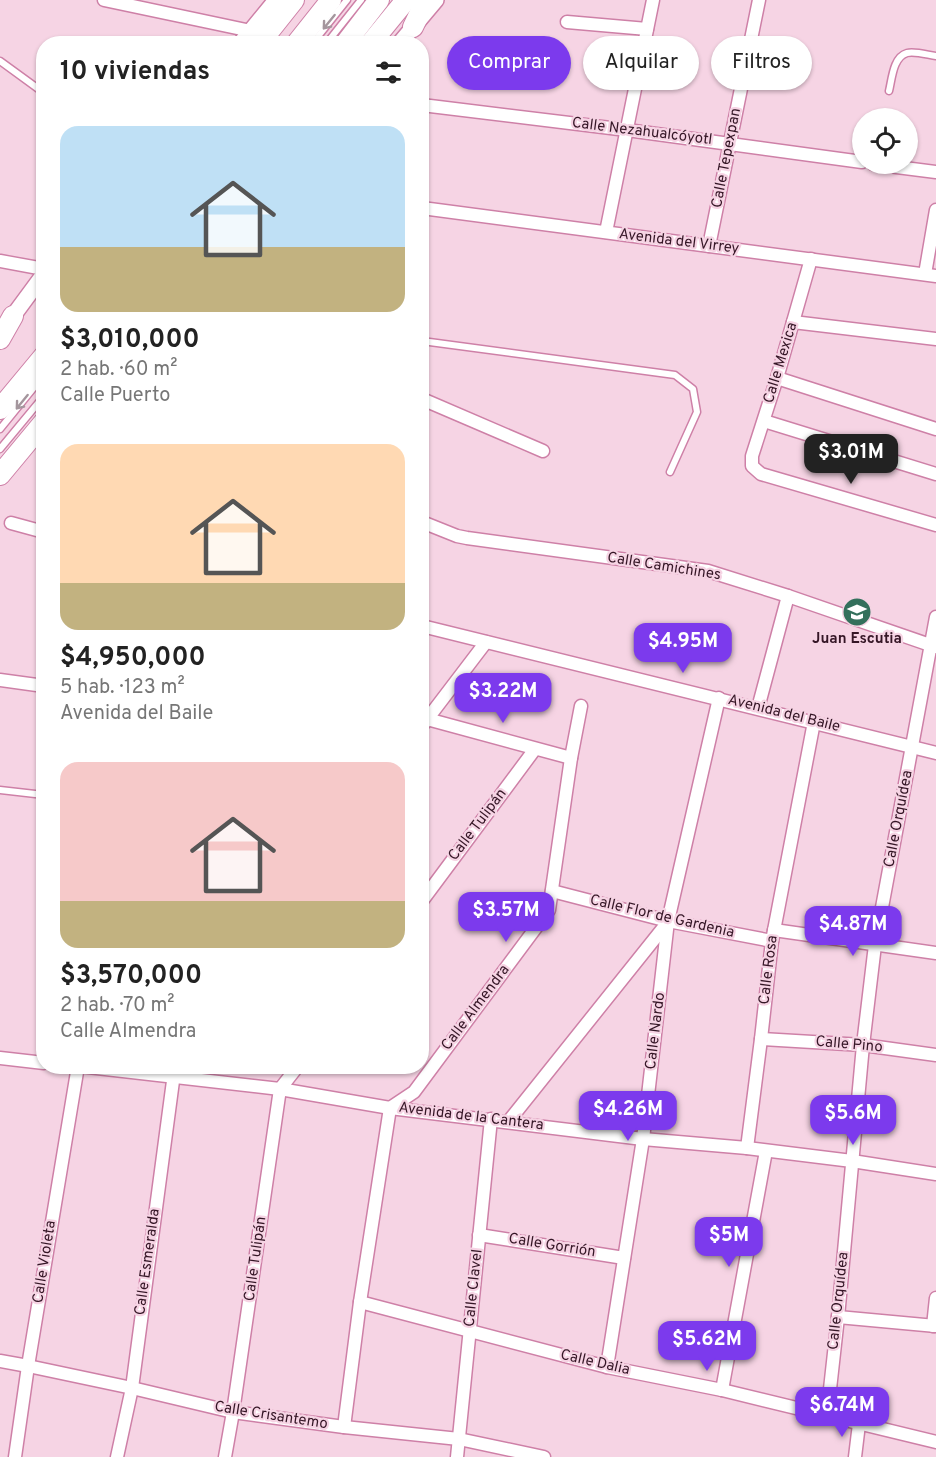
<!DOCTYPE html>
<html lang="es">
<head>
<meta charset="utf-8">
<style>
  :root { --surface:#fff; --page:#f6f6f6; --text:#222; --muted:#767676; --accent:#7c3aed }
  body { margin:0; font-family:Overpass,sans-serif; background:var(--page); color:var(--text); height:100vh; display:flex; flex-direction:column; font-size:22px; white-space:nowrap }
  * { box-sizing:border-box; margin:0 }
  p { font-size:20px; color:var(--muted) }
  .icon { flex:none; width:33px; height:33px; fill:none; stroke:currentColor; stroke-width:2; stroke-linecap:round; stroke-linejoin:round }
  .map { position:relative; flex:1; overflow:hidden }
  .side { position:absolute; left:36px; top:36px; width:393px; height:1038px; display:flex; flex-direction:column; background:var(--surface); border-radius:24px; box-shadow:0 2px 4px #0004 }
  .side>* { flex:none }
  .banner { position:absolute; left:447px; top:36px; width:399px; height:54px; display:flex; gap:12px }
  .tools { position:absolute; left:852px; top:108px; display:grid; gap:12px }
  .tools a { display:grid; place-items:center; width:66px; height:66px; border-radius:50%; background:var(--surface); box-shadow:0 2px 4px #0004; font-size:30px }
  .price { position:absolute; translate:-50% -51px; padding:0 14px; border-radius:12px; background:var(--accent); color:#fff; font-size:20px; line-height:39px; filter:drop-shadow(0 2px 3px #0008) }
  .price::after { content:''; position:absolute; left:50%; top:36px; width:18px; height:14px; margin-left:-9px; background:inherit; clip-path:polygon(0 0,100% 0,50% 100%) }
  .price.on { background:#222; color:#fff }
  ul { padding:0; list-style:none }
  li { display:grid; align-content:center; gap:12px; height:318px; padding:0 24px }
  li span { display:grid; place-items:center; height:186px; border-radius:18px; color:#555 }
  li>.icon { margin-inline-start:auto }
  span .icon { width:108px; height:108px; fill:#fffc; stroke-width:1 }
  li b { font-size:26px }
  h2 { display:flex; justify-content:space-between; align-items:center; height:72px; padding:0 24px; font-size:26px }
  .chip { padding:0 21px; border-radius:27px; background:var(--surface); box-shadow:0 2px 4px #0004; font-size:21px; line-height:54px }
  .chip.on { background:var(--accent); color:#fff }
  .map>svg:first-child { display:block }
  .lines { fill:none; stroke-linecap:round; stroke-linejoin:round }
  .service-casing { stroke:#ce80a7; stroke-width:9 }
  .minor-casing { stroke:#ce80a7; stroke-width:15 }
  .tertiary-casing { stroke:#ce80a7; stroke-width:18 }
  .trunk-casing { stroke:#ce80a7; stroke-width:22 }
  .service { stroke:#fff; stroke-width:6 }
  .minor { stroke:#fff; stroke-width:12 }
  .tertiary { stroke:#fff; stroke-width:15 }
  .trunk { stroke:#fff; stroke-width:20 }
  .oneway { stroke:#a4969d }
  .labels { text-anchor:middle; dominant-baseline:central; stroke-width:4.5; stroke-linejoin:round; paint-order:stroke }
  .street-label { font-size:15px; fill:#351626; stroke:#f6d4e4 }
  .poi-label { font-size:15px; font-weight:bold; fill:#351626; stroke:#f6d4e4 }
</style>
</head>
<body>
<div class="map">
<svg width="936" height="1457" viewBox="0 0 936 1457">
  <rect width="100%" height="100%" fill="#f6d4e4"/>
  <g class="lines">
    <!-- service casing -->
    <g class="service-casing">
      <g id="service">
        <polyline points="312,44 347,0"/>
        <polyline points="326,44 361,0"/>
        <polyline points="0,61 44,93"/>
        <path d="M889,91C892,79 893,57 907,53C915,51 928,55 936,56"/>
        <polyline points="422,341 675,375 693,389 697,412 670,472"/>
        <polyline points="0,429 44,375"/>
        <polyline points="0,449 44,396"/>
        <polyline points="0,790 44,795"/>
      </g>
    </g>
    <!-- minor casing -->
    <g class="minor-casing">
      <g id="minor">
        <polyline points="104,0 251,31"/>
        <polyline points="567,22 647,29"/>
        <polyline points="422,105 627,130 862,162"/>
        <polyline points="873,164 936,172"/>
        <polyline points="422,208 936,276"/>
        <polyline points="606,232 653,0"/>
        <polyline points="709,246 759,0"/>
        <polyline points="811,259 777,378 752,456 752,466 761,474 936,525"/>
        <polyline points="0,261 44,269"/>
        <polyline points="925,274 936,210"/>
        <polyline points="793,322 936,339"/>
        <polyline points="777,378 936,429"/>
        <polyline points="422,399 543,451"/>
        <polyline points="764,421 936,474"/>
        <polyline points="422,522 457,536 467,538 708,571 788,596 936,647"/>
        <polyline points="11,523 44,532"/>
        <polyline points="422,626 936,753"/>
        <polyline points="0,680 44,686"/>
        <polyline points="758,708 788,596"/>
        <polyline points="427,719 571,758"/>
        <polyline points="422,726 486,642"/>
        <polyline points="552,891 668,921 772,941"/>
        <polyline points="422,901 535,749"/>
        <polyline points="774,930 936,953"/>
        <polyline points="761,1039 863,1045 936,1055"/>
        <polyline points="0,1058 44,1063"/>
        <polyline points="79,1066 280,1089 390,1108 643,1139 747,1148 852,1161 936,1174"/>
        <polyline points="508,1122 668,922"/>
        <polyline points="747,1148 761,1039 772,941 814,722"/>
        <polyline points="479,1235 624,1258"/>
        <polyline points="360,1302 607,1367 722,1390 936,1442"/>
        <polyline points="838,1317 936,1326"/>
        <polyline points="933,1326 936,1298"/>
        <polyline points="0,1361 28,1366 132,1388 233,1412 344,1427 459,1439 544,1457"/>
        <polyline points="607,1367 643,1139 668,921 719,698"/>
        <polyline points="722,1390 766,1151"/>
        <polyline points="827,1416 838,1317 863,1045 875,945 936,617"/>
        <polyline points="344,1427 360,1302 390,1108 414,1092 549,910 571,758 581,706"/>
        <polyline points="15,1457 28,1366 78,1066"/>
        <polyline points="117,1457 132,1388 175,1066"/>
        <polyline points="225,1457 233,1412 280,1089 298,1066"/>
        <polyline points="457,1457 491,1119"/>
        <polyline points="855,1457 859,1424"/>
      </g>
    </g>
    <!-- tertiary casing -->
    <g class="tertiary-casing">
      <g id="tertiary">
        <polyline points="240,44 276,0"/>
        <polyline points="399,44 436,0"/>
        <polyline points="13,316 44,274"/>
      </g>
    </g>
    <!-- trunk casing -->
    <g class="trunk-casing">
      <g id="trunk">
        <polyline points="413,27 426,0"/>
        <polyline points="259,44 294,0"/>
        <polyline points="296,44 331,0"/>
        <polyline points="345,44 379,0"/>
        <polyline points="370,44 406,0"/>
        <polyline points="0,339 13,316"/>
        <polyline points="0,409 44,356"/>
        <polyline points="0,475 44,422"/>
      </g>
    </g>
    <!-- service -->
    <use href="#service" class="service"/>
    <!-- minor -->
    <use href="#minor" class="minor"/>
    <!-- tertiary -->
    <use href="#tertiary" class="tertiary"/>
    <!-- trunk -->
    <use href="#trunk" class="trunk"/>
  </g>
  <!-- one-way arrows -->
  <defs><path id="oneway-shaft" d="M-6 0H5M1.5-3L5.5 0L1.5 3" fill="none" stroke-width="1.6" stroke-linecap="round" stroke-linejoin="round" transform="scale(1.5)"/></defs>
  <g class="oneway">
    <use href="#oneway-shaft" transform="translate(329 22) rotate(129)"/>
    <use href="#oneway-shaft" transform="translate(22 402) rotate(129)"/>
  </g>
  <!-- icons -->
  <defs>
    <g id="school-disc" transform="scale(1.5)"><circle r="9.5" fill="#34705c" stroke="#f6d4e4"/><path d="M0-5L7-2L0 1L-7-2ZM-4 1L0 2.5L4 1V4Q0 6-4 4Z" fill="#fff"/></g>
  </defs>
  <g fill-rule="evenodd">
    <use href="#school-disc" x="857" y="612"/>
  </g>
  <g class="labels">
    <!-- street labels -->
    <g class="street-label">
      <text transform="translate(642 132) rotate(7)">Calle Nezahualcóyotl</text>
      <text transform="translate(727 158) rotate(-79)">Calle Tepexpan</text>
      <text transform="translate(679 242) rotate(7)">Avenida del Virrey</text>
      <text transform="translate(781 363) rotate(-73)">Calle Mexica</text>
      <text transform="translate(664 567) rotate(9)">Calle Camichines</text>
      <text transform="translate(784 714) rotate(14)">Avenida del Baile</text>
      <text transform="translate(899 819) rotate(-79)">Calle Orquídea</text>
      <text transform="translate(478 825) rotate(-53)">Calle Tulipán</text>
      <text transform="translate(662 917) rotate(13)">Calle Flor de Gardenia</text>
      <text transform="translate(769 970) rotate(-83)">Calle Rosa</text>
      <text transform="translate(476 1008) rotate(-53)">Calle Almendra</text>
      <text transform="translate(656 1031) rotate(-83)">Calle Nardo</text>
      <text transform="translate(849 1045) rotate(5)">Calle Pino</text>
      <text transform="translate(471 1117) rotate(7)">Avenida de la Cantera</text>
      <text transform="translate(552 1246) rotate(9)">Calle Gorrión</text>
      <text transform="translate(256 1259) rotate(-82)">Calle Tulipán</text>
      <text transform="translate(45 1262) rotate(-81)">Calle Violeta</text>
      <text transform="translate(148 1262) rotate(-82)">Calle Esmeralda</text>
      <text transform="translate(474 1288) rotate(-84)">Calle Clavel</text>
      <text transform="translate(839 1301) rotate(-84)">Calle Orquídea</text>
      <text transform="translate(595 1363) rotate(13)">Calle Dalia</text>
      <text transform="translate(271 1416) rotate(9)">Calle Crisantemo</text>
    </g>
    <!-- poi labels -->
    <g class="poi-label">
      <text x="857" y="639">Juan Escutia</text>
    </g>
  </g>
</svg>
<div class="tools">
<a><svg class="icon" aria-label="locate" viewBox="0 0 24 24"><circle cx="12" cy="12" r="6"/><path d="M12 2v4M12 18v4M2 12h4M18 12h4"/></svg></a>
</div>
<b class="price on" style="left:851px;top:485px">$3.01M</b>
<b class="price" style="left:683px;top:674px">$4.95M</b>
<b class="price" style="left:503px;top:724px">$3.22M</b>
<b class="price" style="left:506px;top:943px">$3.57M</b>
<b class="price" style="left:853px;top:957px">$4.87M</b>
<b class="price" style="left:628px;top:1142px">$4.26M</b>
<b class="price" style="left:853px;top:1146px">$5.6M</b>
<b class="price" style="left:729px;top:1268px">$5M</b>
<b class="price" style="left:707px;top:1372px">$5.62M</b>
<b class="price" style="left:842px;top:1438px">$6.74M</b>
<div class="banner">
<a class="chip on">Comprar</a>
<a class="chip">Alquilar</a>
<a class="chip">Filtros</a>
</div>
<section class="side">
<h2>10 viviendas<svg class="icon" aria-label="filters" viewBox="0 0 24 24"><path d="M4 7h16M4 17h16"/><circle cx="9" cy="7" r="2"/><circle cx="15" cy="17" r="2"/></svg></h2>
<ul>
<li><span style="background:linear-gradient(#bfe0f5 65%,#c2b280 0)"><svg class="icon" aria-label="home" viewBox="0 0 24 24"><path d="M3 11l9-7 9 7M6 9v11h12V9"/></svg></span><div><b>$3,010,000</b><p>2 hab. · 60 m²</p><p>Calle Puerto</p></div></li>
<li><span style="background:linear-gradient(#ffd9b3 75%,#c2b280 0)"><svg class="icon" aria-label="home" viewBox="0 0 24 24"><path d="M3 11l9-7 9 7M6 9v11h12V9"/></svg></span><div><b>$4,950,000</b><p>5 hab. · 123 m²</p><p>Avenida del Baile</p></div></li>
<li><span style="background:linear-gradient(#f6c9c9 75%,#c2b280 0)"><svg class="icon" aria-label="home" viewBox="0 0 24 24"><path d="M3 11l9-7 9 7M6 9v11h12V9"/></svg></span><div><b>$3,570,000</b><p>2 hab. · 70 m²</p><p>Calle Almendra</p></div></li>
</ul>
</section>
</div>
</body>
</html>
